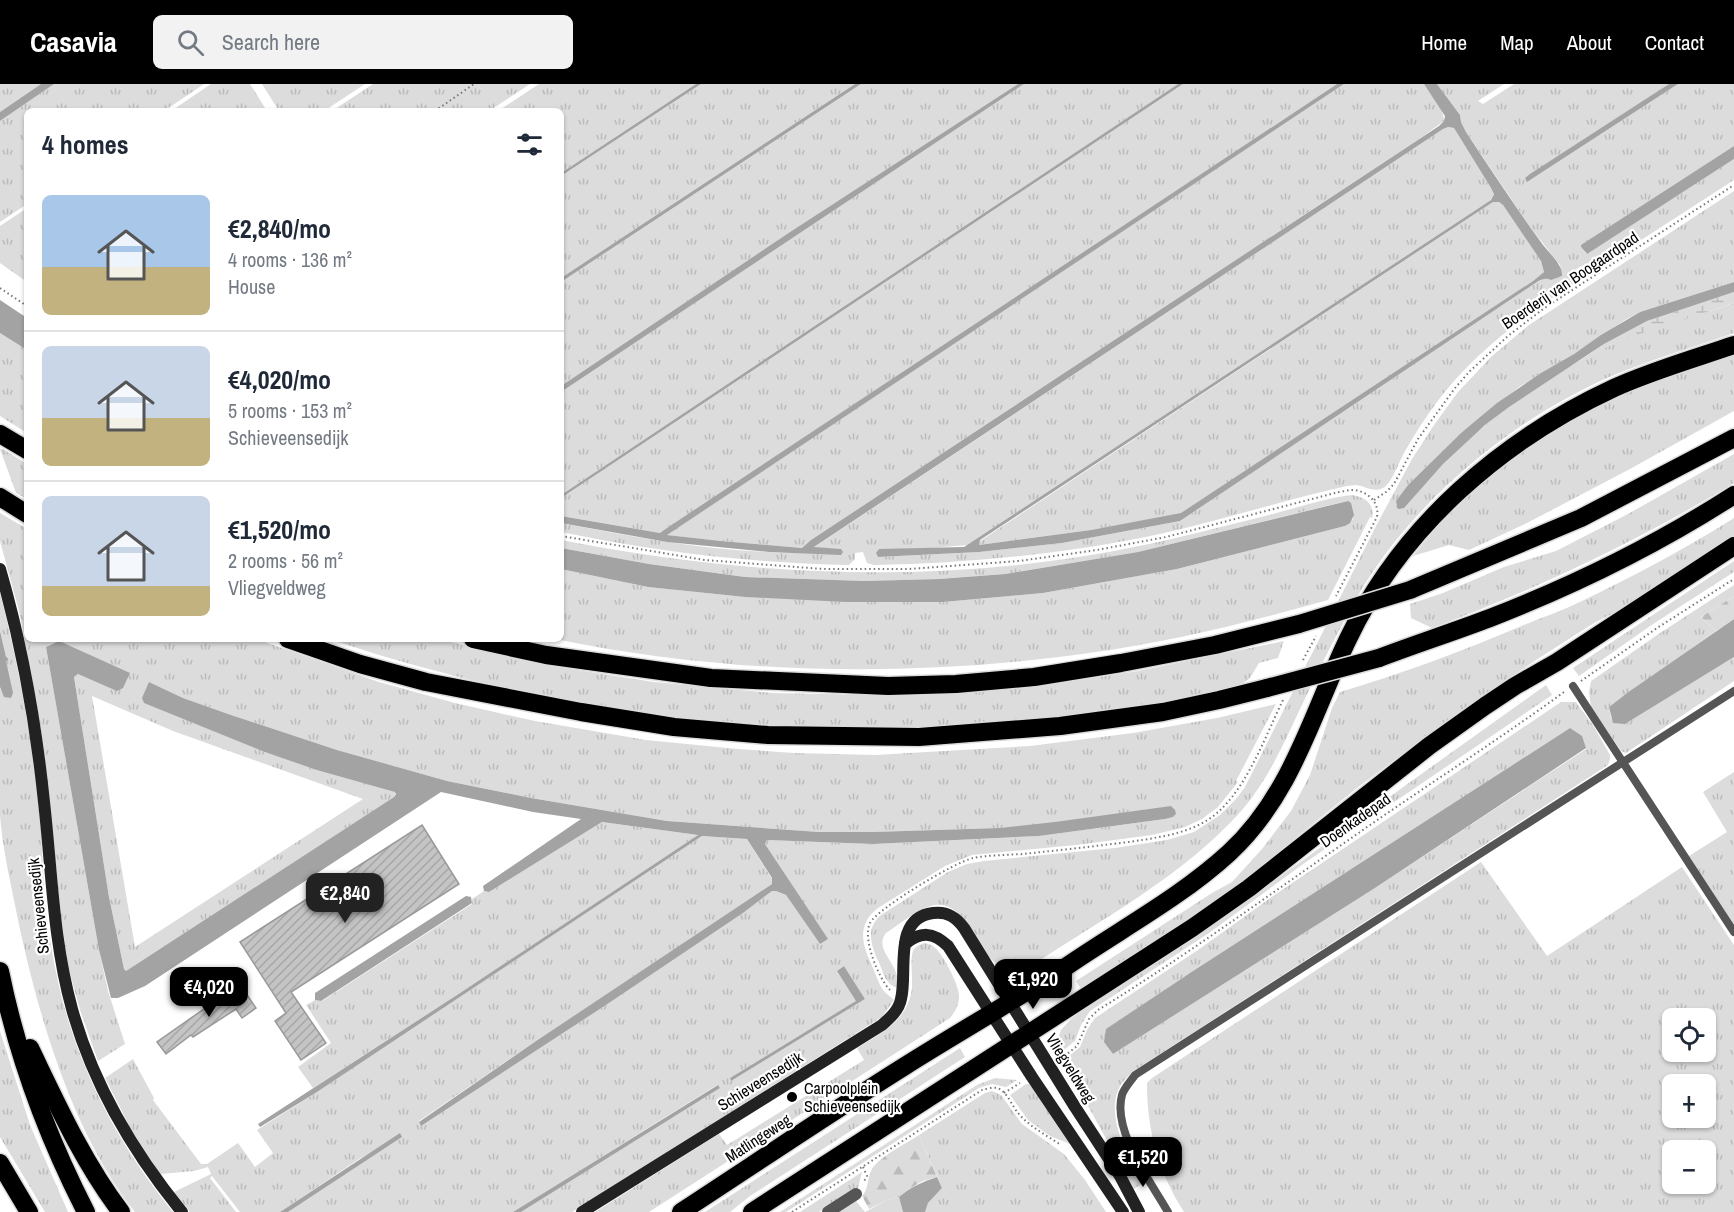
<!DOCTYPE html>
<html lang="en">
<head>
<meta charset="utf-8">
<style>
  :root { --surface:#fff; --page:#f2f2f3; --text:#1f2937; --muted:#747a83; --line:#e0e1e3; --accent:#000 }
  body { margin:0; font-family:"Archivo Narrow",sans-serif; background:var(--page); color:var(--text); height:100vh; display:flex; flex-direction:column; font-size:22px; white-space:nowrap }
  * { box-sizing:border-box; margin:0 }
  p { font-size:20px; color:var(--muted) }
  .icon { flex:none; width:33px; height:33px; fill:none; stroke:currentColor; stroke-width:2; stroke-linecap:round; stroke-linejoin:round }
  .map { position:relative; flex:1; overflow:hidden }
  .panel { position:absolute; left:24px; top:24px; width:540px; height:534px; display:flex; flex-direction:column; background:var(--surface); border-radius:9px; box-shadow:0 2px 4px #0004 }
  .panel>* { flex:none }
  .controls { position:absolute; left:1662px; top:924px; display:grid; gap:12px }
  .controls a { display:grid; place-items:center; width:54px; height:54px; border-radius:9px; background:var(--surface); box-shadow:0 2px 4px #0004; font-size:30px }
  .price { position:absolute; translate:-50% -51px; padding:0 14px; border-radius:12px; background:var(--accent); color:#fff; font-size:20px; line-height:39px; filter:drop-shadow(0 2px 3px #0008) }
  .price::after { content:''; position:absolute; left:50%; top:36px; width:18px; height:14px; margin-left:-9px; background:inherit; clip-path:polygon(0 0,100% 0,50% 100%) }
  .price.current { background:#222; color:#fff }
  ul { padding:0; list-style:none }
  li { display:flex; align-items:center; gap:18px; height:150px; padding:0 18px }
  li+li { border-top:2px solid var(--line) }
  li span { display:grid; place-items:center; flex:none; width:168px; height:120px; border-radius:9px; color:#555 }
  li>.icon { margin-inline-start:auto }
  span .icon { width:72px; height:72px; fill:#fffc; stroke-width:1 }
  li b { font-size:26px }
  h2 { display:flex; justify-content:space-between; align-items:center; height:72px; padding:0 18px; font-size:26px }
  header { display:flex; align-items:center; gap:36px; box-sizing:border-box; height:84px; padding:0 30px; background:var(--accent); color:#fff }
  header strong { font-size:28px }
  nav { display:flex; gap:33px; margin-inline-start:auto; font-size:21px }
  .search { width:420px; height:54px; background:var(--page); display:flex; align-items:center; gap:15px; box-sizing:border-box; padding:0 21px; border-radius:9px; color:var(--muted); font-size:22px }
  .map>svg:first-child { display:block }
  .grass { fill:url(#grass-tufts); fill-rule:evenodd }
  .forest { fill:url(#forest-firs) }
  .wetland { fill:url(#wetland-marsh) }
  .water { fill:#a3a3a3; fill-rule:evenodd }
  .building { fill:url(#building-hatch); stroke:#999; stroke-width:1.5 }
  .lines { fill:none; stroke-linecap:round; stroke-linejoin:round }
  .highway-casing { stroke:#dbdbdb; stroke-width:21 }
  .path { stroke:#777; stroke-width:2; stroke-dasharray:1.5 3; stroke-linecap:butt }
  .lane { stroke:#555; stroke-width:8 }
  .street { stroke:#555; stroke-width:12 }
  .secondary { stroke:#222; stroke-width:12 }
  .highway { stroke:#000; stroke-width:18 }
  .highway-bridge-casing { stroke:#dbdbdb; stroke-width:21; stroke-linecap:butt }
  .highway-bridge { stroke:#000; stroke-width:18 }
  .poi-dot { fill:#000; stroke:#fff; stroke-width:2 }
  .labels { text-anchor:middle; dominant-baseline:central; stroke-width:4.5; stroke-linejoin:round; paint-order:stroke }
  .street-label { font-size:16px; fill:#000; stroke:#fff }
  .poi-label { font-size:16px; fill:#000; stroke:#fff; text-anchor:start }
</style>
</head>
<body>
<header>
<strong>Casavia</strong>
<div class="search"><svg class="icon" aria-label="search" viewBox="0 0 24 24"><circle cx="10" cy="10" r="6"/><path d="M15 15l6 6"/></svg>Search here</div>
<nav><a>Home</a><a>Map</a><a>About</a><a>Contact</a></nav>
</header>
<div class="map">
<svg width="1734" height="1128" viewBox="0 0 1734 1128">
  <defs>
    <pattern id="grass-tufts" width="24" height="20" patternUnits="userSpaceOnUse" patternTransform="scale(1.5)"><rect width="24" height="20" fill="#dcdcdc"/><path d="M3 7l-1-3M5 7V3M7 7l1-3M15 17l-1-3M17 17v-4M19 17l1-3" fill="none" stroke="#bbb"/></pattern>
    <pattern id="forest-firs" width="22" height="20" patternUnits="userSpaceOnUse" patternTransform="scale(1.5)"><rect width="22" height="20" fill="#dcdcdc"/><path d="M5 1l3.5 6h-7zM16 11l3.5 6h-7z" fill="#bbb"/></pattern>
    <pattern id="wetland-marsh" width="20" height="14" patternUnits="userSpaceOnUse" patternTransform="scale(1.5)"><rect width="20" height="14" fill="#dcdcdc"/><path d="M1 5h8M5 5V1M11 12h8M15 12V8" fill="none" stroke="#bbb"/></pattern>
    <pattern id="building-hatch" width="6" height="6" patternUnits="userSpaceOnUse" patternTransform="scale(1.5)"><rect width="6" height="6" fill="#c4c4c4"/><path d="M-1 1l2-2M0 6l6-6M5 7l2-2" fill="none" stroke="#a7a7a7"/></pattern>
  </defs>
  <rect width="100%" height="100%" fill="#fff"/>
  <!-- grass -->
  <g class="grass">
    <polygon points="0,0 41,0 0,28"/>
    <polygon points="54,0 204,0 164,27 27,27 27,120 0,138 0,37"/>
    <polygon points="211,0 250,0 267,27 171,27"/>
    <polygon points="262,0 365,0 324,27 279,27"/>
    <polygon points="373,0 530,0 489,27 332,27"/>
    <polygon points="539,0 696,0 561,89 561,27 498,27"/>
    <polygon points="701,0 855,0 561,194 561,92"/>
    <polygon points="861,0 1018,0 790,148 561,302 561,198"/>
    <polygon points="1024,0 1178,0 561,411 561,308"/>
    <polygon points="1183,0 1337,0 668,444 660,449 561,432 561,414"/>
    <path d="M1344,0H1424C1431,11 1444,23 1444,37L1419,55L811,456L802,464L721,457L666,451Z"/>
    <path d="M1437,0H1504L1478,17L1483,20L1514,0H1669L1527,98L1678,0H1734V62L1582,161L1581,163L1586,170L1734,75V96L1601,182L1595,184L1584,181L1576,185L1578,188L1576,198C1524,232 1475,268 1437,318C1425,334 1414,351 1404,369C1399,378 1392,399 1383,404C1374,409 1365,402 1356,401C1353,401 1350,402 1347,402C1284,416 1223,436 1160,450C1066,470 970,479 874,481L867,479L863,468L855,469V475L849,481C752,479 656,468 561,448V439C629,452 698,465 767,468C792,470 817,466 841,465L813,464L1443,45L1447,43L1454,44L1491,104L1494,109L1491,116L967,461L876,469L878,473L979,468L1062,459L1180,437L1531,202L1543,195L1562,192L1560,181L1530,143L1466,48L1461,38L1460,31Z"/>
    <path d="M1734,107V198L1640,228L1625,236L1574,270L1519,303L1461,349L1408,401L1396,417V421L1404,423C1424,400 1444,377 1467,357C1508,320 1558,286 1608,262C1646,244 1693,233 1734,219V249C1694,263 1653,275 1614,291C1509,336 1405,423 1351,524C1333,557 1316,591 1300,625C1283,661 1268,696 1242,726C1186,790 1104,834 1034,880C1023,883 1007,887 997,880C975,866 966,817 935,821C920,823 900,840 886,849C875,863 892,875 896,889C898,894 897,899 897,904C886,900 884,891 880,881C872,864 864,845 881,831L948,788L967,780L984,777L1115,764L1167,756L1194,748L1220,731L1236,715L1245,703L1376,442L1412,375L1434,341L1458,308L1492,272L1529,241Z"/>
    <polygon points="1493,118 1499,118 1503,121 1541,177 1544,188 1533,197 1181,430 1091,446 979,461 980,457"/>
    <polygon points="27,124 27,198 0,179 0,142"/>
    <polygon points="0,249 27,266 27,349 0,332"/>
    <path d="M1734,269V327L1630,385L1529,438L1469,466L1449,461L1413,472C1424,459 1434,445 1446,433C1480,396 1525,361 1568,337C1620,307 1678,289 1734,269Z"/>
    <polygon points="0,365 3,365 27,380 27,415 16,409"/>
    <path d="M1734,370V399C1638,457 1538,505 1432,544L1411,534L1410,520L1443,509L1504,483L1556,467L1628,430Z"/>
    <path d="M1352,411C1365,413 1375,420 1372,434L1370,433L1328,516C1249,538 1170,558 1089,569C912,594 730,591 555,555H561V485L648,503L745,513L943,518L1043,509L1177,485L1345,442L1353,435L1352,423L1347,417L1138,468L1005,490L938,495L864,497L745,493L649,480L561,464V456C744,492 931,501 1114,467C1168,457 1220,443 1273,430C1299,423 1326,414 1352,411Z"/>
    <path d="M0,429L27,445V555H256L379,598L455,619L535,637L646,656L738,665L794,669L875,671L1030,662L1133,649L1217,634L1276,620L1236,697L1238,698L1218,723L1202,735L1185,743L1152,751L1076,761L972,771L945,782L878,824C855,842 863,862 873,884C876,891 879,900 883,906C886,910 890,912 894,916L882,933L572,1128H521L720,1004L717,1001L513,1128H288L402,1053L359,1075L280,1128H240L212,1092L210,1094L236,1128H190L174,1108L211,1090L208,1083L194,1087L160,1090L132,1047L105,994L133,975L154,1014L153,1016L201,1080H207L238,1059L255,1083L273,1069L257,1046L317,1008L702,752L747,755L772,795V800L536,957L419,1037L421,1042L609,919L743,829L772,807H776L786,811L820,860L827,855L765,760L767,756L873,760L998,754L1039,752L1165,735L1173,733L1176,730L999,744L873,748H819L667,737L531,714L447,697L337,666L231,631L183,614L149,598L145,619L262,667L396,708L394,713L126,887L124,885L109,813L74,593L78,590L117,606L59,557L46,563L99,866L108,907L125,960L98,977L80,926L69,886L62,841L43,658L31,588L19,527L0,457ZM92,612L173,647L363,715L135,863ZM844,882L865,915L731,997L730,994L857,917L837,887Z"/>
    <path d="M1734,434V455L1666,502L1594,539L1536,576L1444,639L1357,704L1235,803L1148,864L1082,907L1076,897L1212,809L1232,798L1262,765L1291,727L1310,691L1332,624L1340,608C1401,590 1460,568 1519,543C1540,534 1562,527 1582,517C1634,492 1685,465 1734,434Z"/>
    <polygon points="1734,477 1734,488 1653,540 1579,592 1573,584"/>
    <polygon points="1734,501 1734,512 1701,533 1716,547 1609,623 1611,634 1625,640 1734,573 1734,597 1626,669 1621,667 1591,623 1589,608 1591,597 1660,549"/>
    <path d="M0,509C20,586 34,666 41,745C43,776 43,806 47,836C52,871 59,908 70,942C92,1010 128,1073 173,1128H135C70,1047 35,921 15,821C9,791 2,760 0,731C0,688 0,645 0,603L1,607L6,574L0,547Z"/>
    <path d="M331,555H438L521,575L577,586L654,598L773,609L868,611L917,610L1051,600L1138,587L1284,557L1278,574L1259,579C1255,585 1251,595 1245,598C1234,605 1220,606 1208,609C1183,614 1158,619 1133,623C908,659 676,650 455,592C414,581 372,570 331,555Z"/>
    <polygon points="1546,601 1552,611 1306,778 1209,849 1090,927 1081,941 1075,957 1059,970 1058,955 1061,946 1071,935 1097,916 1218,838 1406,701"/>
    <path d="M1561,618H1576L1593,641L1610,671V675L1608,681L1132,988C1128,993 1123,997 1120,1002C1104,1031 1129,1074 1141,1100L1134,1105L1063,977L1080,963L1087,946L1095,934L1198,866L1273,812ZM1570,644L1586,665L1375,804L1113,970L1105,958L1107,945L1193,887Z"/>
    <polygon points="1734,688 1734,841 1689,772 1727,748 1703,708"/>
    <polygon points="602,738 698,751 460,909 313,1004 298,983 331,959 306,921 315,916 322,917 472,820 472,815 484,807 489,808"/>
    <path d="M1481,778L1547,872L1682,783L1734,861V1128H1184C1158,1087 1147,1047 1147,999L1152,994ZM1706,934V968H1672V934ZM1672,1000H1706V1034H1672ZM1672,1066H1706V1100H1672Z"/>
    <path d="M924,859C928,860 930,860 933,862C942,868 960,902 959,913C959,921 955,928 950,934L649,1128H595L719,1050L727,1061L864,976L857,964C879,951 902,939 910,914C915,900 909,879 913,867C915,862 920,861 924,859Z"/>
    <polygon points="0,947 30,1041 68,1128 45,1128 0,1053"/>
    <polygon points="960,964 965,973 750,1112 730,1128 705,1128"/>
    <polygon points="995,994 1017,996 1006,1003 992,1000 979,1004 786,1128 780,1128 977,1001"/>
    <polygon points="1026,1000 1029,1000 1037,1008 1075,1062 1050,1052 1028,1036 1010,1011"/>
    <polygon points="992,1007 1001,1011 1022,1040 1064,1070 1085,1096 1106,1128 925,1128 928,1119 942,1104 919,1051 985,1009"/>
    <polygon points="862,1088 858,1104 853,1107 819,1128 800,1128"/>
    <polygon points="899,1113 903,1128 838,1128 856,1117 865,1128 887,1116"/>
  </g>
  <!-- forest -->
  <g class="forest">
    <polygon points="1734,512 1734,535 1716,547 1701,533"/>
    <path d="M919,1051L937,1093L923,1097L909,1105L899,1113L887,1116L869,1125L862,1112C869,1104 867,1094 872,1085C880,1072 906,1060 919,1051Z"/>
  </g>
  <!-- wetland -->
  <polygon class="wetland" points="1734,208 1734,219 1630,253 1609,262 1578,278 1604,260 1647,237"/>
  <!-- water -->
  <g class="water">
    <polygon points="41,0 54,0 0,37 0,28"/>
    <polygon points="696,0 701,0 561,92 561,89"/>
    <polygon points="855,0 861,0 561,198 561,194"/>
    <polygon points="1018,0 1024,0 561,308 561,302 790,148"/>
    <polygon points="1178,0 1183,0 561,414 561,411"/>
    <path d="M1337,0H1344L667,451L721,457L802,464L811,456L1439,42L1444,37L1445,32L1424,0H1437L1460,31L1461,38L1466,48C1491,86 1516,124 1543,161C1550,170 1563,181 1562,192L1551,196C1544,192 1537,198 1531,202L1180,437L1062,459L979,468L878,473L876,469L879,465L964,463L967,461L1491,116L1494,110L1491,104L1454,44L1448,43L1443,45L814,463L841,465L843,468L841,471L769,468L667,458L561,439V432L660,449L667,444ZM1493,118H1499L1503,121L1541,177L1544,188L1533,197L1181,429L1091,446L979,461L980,456Z"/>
    <polygon points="1669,0 1678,0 1527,98 1525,94 1530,90"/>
    <polygon points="1734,62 1734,75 1587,170 1581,163 1581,161"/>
    <polygon points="1734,198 1734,208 1647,237 1604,260 1509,323 1485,341 1443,380 1404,424 1399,425 1397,424 1396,417 1408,401 1461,349 1497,319 1541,289 1574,270 1601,251 1640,228"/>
    <polygon points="0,216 27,234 27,266 0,249"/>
    <polygon points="1348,417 1351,419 1354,431 1350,439 1345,442 1177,485 1043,509 943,518 846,518 745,513 648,503 561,485 561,464 649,480 745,493 864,497 939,495 1005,490 1138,468"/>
    <polygon points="1734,535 1734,573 1625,640 1613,639 1609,623 1630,607"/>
    <polygon points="0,547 6,573 7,573 8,576 6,577 13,609 11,614 4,613 0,603"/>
    <polygon points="59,557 130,589 123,604 117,607 78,590 74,593 109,813 124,885 126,887 394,713 396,710 395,708 317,686 262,667 144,619 142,614 149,598 183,614 231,631 337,666 447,697 531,714 667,737 819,748 873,748 999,744 1055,738 1171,722 1175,726 1176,730 1173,733 1165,735 1039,752 998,754 873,760 767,756 765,760 828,855 820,860 786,811 776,807 772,807 743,829 609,919 421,1042 419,1038 536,957 772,800 772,794 747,755 702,752 317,1008 260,1043 258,1040 460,909 698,751 602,738 489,808 484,807 483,802 581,735 533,728 441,708 145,902 118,914 111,914 99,866 46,563"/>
    <polygon points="1570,644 1582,652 1586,664 1375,804 1113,970 1104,958 1106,945 1193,887"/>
    <polygon points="466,812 471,813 472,819 321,917 315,916 315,909"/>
    <polygon points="844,882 865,915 731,997 730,994 856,917 837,887"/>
    <polygon points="718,1001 720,1004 521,1128 513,1128"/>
    <polygon points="400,1049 402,1053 288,1128 280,1128"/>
    <path d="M937,1093L942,1104L928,1119L925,1128H903L899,1113C911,1103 922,1098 937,1093Z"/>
  </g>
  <!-- building -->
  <g class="building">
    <polygon points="422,741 459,800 291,908 326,959 301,976 275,937 286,929 240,858"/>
    <polygon points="241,902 256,924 242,934 236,925 193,953 191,951 166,970 157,958 218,915 219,917"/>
  </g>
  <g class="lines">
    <!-- highway casing -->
    <g class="highway-casing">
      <g id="highway">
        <polyline points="0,350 27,366"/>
        <polyline points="0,413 27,430"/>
        <polyline points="1410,506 1581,434 1734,354"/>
        <polyline points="288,555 360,580 426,598 581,628 674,643 768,651 919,653 1060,642 1163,628 1219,616 1267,604"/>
        <polyline points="473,555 546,571 711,594 888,602 956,600 1034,593 1121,579 1215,561 1299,540"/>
        <path d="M1379,574C1416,560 1453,548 1490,534C1575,501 1658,460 1734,411"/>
        <path d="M0,887C17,971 47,1052 86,1128"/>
        <path d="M30,964C57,1020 83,1078 121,1128"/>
        <polyline points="0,1079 29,1128"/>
        <path d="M681,1128C756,1079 830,1029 905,982C959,948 1014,917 1067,882C1121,845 1181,813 1229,769C1292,711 1312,630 1348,555C1402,442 1502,356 1614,304C1651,287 1696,274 1734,261"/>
        <polyline points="752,1128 1192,844 1249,804 1429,662 1485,622 1515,602 1557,578 1734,462"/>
      </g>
    </g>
    <!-- path -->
    <g class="path">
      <polyline points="435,27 474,0"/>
      <polyline points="0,204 27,222"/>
      <polyline points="1374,416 1386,408 1394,400 1418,355 1455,304 1470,287 1508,252 1543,225 1734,101"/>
      <path d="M561,452L705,476L823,485H909L1019,477L1097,466L1166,453L1335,409C1339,408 1345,407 1350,406C1365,405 1380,417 1377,433L1336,512"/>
      <polyline points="1303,576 1316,552"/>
      <polyline points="1581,597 1657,544 1734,495"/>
      <path d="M890,906C879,895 862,855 870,839C878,824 955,778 973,774C989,771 1006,771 1023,770C1060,766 1098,762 1136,757C1160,753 1184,750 1206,737C1243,715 1264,655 1283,616"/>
      <path d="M1061,975L1077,962L1089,935L1098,926C1184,873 1266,813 1350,755C1421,705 1494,659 1564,608"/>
      <polyline points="1004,1009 1020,999"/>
      <polyline points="863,1083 867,1092 863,1099"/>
      <path d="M792,1128L982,1006C986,1005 992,1003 997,1004C1007,1007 1012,1022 1018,1029C1030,1043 1046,1051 1061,1061"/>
    </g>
    <!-- lane -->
    <g class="lane">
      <polyline points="1573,602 1734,848"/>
      <path d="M1168,1128C1151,1098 1112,1047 1122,1011C1124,1004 1131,997 1135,991L1734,607"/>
    </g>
    <!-- street -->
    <polyline class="street" points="828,1128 856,1110"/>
    <!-- secondary -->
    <g class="secondary">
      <path d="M0,485C22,561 36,640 44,718C52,789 53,856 72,925C93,1000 133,1068 182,1128"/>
      <path d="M905,860C921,847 933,848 948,862L1032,993L1123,1128"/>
      <path d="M582,1128L882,941C890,934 899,926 901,915C908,888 892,834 933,829C947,827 956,833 964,844L1075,1023L1120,1092L1139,1128"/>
    </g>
    <!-- highway -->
    <use href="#highway" class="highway"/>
    <!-- highway-bridge casing -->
    <g class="highway-bridge-casing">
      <g id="highway-bridge">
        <polyline points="1299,540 1410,506"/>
        <polyline points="1267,604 1379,574"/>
      </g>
    </g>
    <!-- highway-bridge -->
    <use href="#highway-bridge" class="highway-bridge"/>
  </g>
  <!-- markers -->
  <circle class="poi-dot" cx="792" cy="1013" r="6"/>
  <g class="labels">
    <!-- street labels -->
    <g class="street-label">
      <text transform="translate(1570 196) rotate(-34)">Boerderij van Boogaardpad</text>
      <text transform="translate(1355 736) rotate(-35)">Doenkadepad</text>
      <text transform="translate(38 822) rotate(-96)">Schieveensedijk</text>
      <text transform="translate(1071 984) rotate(58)">Vliegveldweg</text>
      <text transform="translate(760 997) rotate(-32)">Schieveensedijk</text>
      <text transform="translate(758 1054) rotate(-33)">Matlingeweg</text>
    </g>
    <!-- poi labels -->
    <g class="poi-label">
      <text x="804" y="1004">Carpoolplein<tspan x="804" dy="18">Schieveensedijk</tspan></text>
    </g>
  </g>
</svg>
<div class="controls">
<a><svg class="icon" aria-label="locate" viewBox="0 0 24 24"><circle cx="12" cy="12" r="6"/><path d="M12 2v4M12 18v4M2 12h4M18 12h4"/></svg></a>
<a>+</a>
<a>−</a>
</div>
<b class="price current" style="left:345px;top:840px">€2,840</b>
<b class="price" style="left:1033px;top:926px">€1,920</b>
<b class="price" style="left:209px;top:934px">€4,020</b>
<b class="price" style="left:1143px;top:1104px">€1,520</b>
<section class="panel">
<h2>4 homes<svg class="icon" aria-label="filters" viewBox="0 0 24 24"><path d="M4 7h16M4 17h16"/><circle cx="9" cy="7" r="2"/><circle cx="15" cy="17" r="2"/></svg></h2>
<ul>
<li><span style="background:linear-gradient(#a9c7e8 60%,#c2b280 0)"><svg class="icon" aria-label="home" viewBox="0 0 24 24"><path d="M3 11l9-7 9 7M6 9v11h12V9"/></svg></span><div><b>€2,840/mo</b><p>4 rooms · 136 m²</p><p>House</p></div></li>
<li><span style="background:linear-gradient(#c9d6e8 60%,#c2b280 0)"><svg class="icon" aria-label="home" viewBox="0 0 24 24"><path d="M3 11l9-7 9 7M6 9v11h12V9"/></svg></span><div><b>€4,020/mo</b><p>5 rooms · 153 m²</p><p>Schieveensedijk</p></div></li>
<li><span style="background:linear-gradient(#c9d6e8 75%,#c2b280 0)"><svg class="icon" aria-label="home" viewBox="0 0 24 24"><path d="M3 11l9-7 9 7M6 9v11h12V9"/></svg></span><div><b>€1,520/mo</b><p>2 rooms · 56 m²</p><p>Vliegveldweg</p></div></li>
</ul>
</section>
</div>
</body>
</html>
